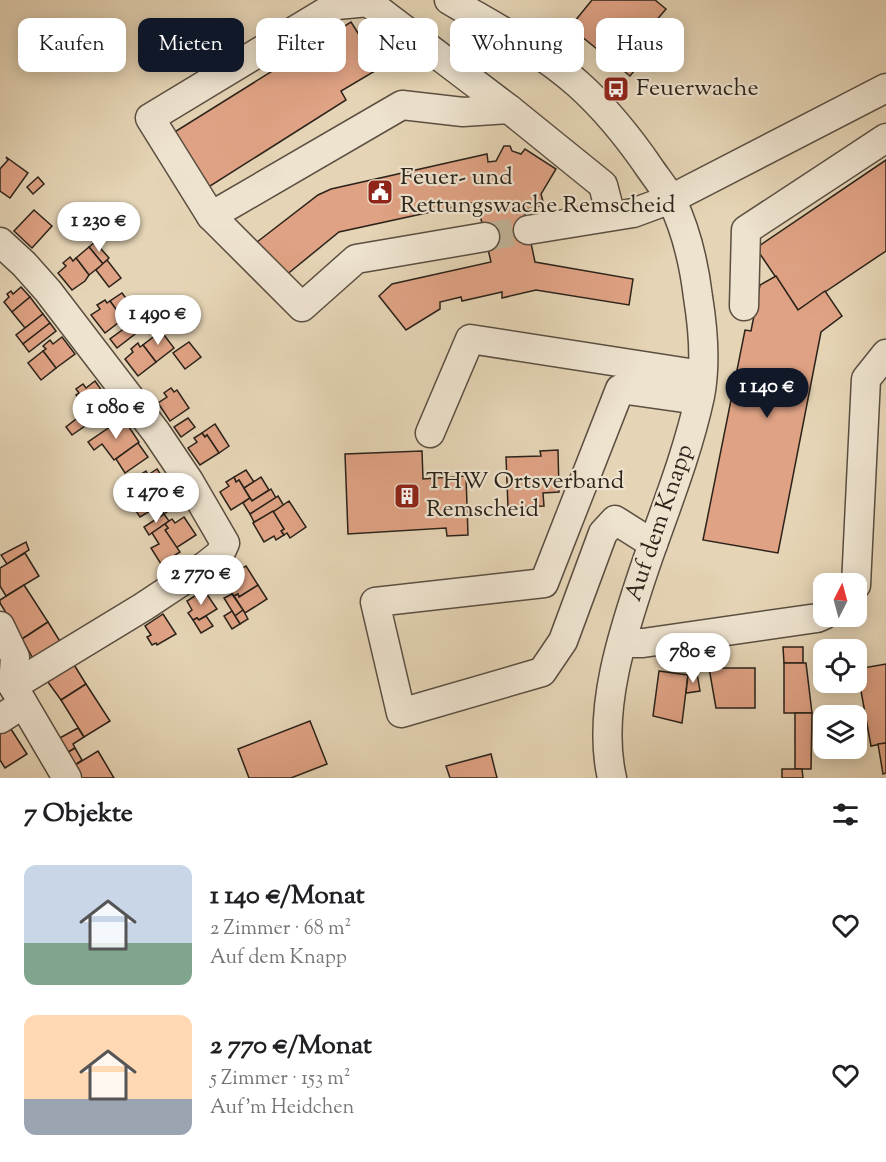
<!DOCTYPE html>
<html lang="de">
<head>
<meta charset="utf-8">
<style>
  :root { --surface:#fff; --page:#f6f6f6; --text:#202124; --muted:#757577; --accent:#111827 }
  body { margin:0; font-family:"Sorts Mill Goudy",serif; background:var(--page); color:var(--text); height:100vh; display:flex; flex-direction:column; font-size:22px; white-space:nowrap }
  * { box-sizing:border-box; margin:0 }
  p { font-size:20px; color:var(--muted) }
  .icon { flex:none; width:33px; height:33px; fill:none; stroke:currentColor; stroke-width:2; stroke-linecap:round; stroke-linejoin:round }
  .map { position:relative; height:778px; overflow:hidden }
  .panel { display:flex; flex-direction:column; background:var(--surface); flex:1 }
  .panel>* { flex:none }
  .hud { position:absolute; left:18px; top:18px; width:850px; height:54px; display:flex; gap:12px }
  .needle { width:39px; rotate:6deg }
  .fabs { position:absolute; left:813px; top:573px; display:grid; gap:12px }
  .fabs a { display:grid; place-items:center; width:54px; height:54px; border-radius:12px; background:var(--surface); box-shadow:0 3px 15px #0003; font-size:30px }
  .price { position:absolute; translate:-50% -51px; padding:0 14px; border-radius:21px; background:#fff; color:#222; font-size:20px; line-height:39px; filter:drop-shadow(0 2px 3px #0008) }
  .price::after { content:''; position:absolute; left:50%; top:36px; width:18px; height:14px; margin-left:-9px; background:inherit; clip-path:polygon(0 0,100% 0,50% 100%) }
  .price.selected { background:var(--accent); color:#fff }
  ul { padding:0; list-style:none }
  li { display:flex; align-items:center; gap:18px; height:150px; padding:0 24px }
  li span { display:grid; place-items:center; flex:none; width:168px; height:120px; border-radius:12px; color:#555 }
  li>.icon { margin-inline-start:auto }
  span .icon { width:72px; height:72px; fill:#fffc; stroke-width:1 }
  li b { font-size:26px }
  h2 { display:flex; justify-content:space-between; align-items:center; height:72px; padding:0 24px; font-size:26px }
  .tag { padding:0 21px; border-radius:12px; background:var(--surface); box-shadow:0 3px 15px #0003; font-size:21px; line-height:54px }
  .tag.selected { background:var(--accent); color:#fff }
  .map>svg:first-child { display:block }
  .building { fill:#dfa284; stroke:#2b231a; stroke-width:1.5 }
  .lines { fill:none; stroke-linecap:round; stroke-linejoin:round }
  .minor-tunnel { stroke:#c0b196; stroke-width:28; stroke-dasharray:28 14; stroke-linecap:butt }
  .minor-casing { stroke:#5a4f41; stroke-width:31 }
  .minor { stroke:#eee3cf; stroke-width:28 }
  .labels { text-anchor:middle; dominant-baseline:central; stroke-width:4.5; stroke-linejoin:round; paint-order:stroke }
  .poi-label { font-size:24px; fill:#2b231a; stroke:#eee3cf; text-anchor:start }
  .street-label { font-size:24px; fill:#2b231a; stroke:#eee3cf }
</style>
</head>
<body>
<div class="map">
<svg width="886" height="778" viewBox="0 0 886 778">
  <rect width="100%" height="100%" fill="#e5d4b5"/>
  <filter id="stains"><feTurbulence type="fractalNoise" baseFrequency=".00333" numOctaves="4"/><feColorMatrix values="0 0 0 0 .2 0 0 0 0 .09 0 0 0 0 .02 0 0 0 .5 -.17"/></filter>
  <radialGradient id="worn" r=".72"><stop offset=".6" stop-color="#630" stop-opacity="0"/><stop offset="1" stop-color="#630" stop-opacity=".3"/></radialGradient>
  <!-- building -->
  <g class="building">
    <polygon points="592,0 655,0 666,9 643,36 655,46 630,76 570,27"/>
    <polygon points="351,22 380,68 341,91 346,100 207,188 173,133"/>
    <polygon points="504,146 510,146 512,151 521,154 525,149 556,169 541,194 544,205 524,210 535,262 633,279 629,305 536,290 502,298 502,292 462,301 461,297 440,302 440,309 406,330 379,296 392,284 491,262 477,202 339,232 285,276 257,242 318,195 331,189 487,154 488,162 496,161"/>
    <polygon points="6,157 28,173 10,198 0,191 0,169 8,160"/>
    <polygon points="886,160 886,251 798,310 756,248"/>
    <polygon points="38,177 44,184 33,194 27,187"/>
    <polygon points="34,210 52,226 32,248 14,231"/>
    <polygon points="95,242 109,258 103,264 89,247"/>
    <polygon points="89,247 103,264 89,275 76,258"/>
    <polygon points="70,257 73,261 76,258 89,275 85,281 72,290 58,273 66,266 63,263"/>
    <polygon points="107,260 121,278 109,287 96,270"/>
    <polygon points="776,276 798,310 825,291 842,316 821,332 778,553 703,540 745,330 751,331 760,285"/>
    <polygon points="21,287 30,297 12,312 4,302 9,297 7,294 11,291 13,294"/>
    <polygon points="122,293 135,310 123,319 110,301"/>
    <polygon points="30,297 43,314 25,328 12,312"/>
    <polygon points="105,300 107,303 110,301 123,319 105,333 91,315 100,309 97,305"/>
    <polygon points="43,314 50,323 23,344 16,335"/>
    <polygon points="50,323 56,331 29,352 23,344"/>
    <polygon points="129,325 135,334 117,348 110,339"/>
    <polygon points="161,331 174,348 156,362 143,345"/>
    <polygon points="62,337 75,354 56,368 43,351 46,349 43,346 50,340 53,344"/>
    <polygon points="189,342 201,357 185,369 173,353"/>
    <polygon points="138,343 140,347 143,345 156,362 138,376 125,359 133,352 131,349"/>
    <polygon points="43,351 56,368 41,380 28,363"/>
    <polygon points="95,381 107,398 89,412 76,395 79,393 76,389 83,384 86,388"/>
    <polygon points="171,388 174,392 177,390 189,408 170,421 158,403 167,397 164,393"/>
    <polygon points="85,412 92,421 72,435 66,427"/>
    <polygon points="188,418 195,427 181,437 174,427"/>
    <polygon points="120,420 124,426 127,424 139,442 114,460 102,444 94,450 88,442"/>
    <polygon points="215,424 229,446 219,453 207,435 205,437 202,433"/>
    <polygon points="202,433 205,437 207,435 219,453 200,465 188,448 197,442 194,438"/>
    <polygon points="138,443 148,457 125,473 116,459"/>
    <polygon points="558,450 559,492 543,493 544,506 508,507 506,457 541,456 540,451"/>
    <polygon points="422,451 423,479 466,476 468,535 447,536 446,528 348,534 345,454"/>
    <polygon points="157,469 169,487 149,500 138,482 140,480 138,476 146,471 148,475"/>
    <polygon points="246,470 254,482 244,488 239,480 236,482 234,477"/>
    <polygon points="234,477 236,482 239,480 250,498 231,510 220,492 229,486 226,482"/>
    <polygon points="261,477 269,490 252,501 244,488"/>
    <polygon points="168,488 174,497 140,517 132,505 146,495 149,500"/>
    <polygon points="271,489 276,498 250,514 243,503 250,498 252,501"/>
    <polygon points="278,496 284,506 254,522 250,514"/>
    <polygon points="174,497 178,504 164,514 159,506"/>
    <polygon points="289,501 306,527 290,538 287,533 284,535 281,531 284,529 273,512"/>
    <polygon points="273,511 284,529 281,531 284,535 276,540 274,536 264,542 253,523"/>
    <polygon points="164,514 169,521 149,535 144,527"/>
    <polygon points="184,517 196,535 176,548 165,530 168,528 165,524 172,519 175,523"/>
    <polygon points="165,524 168,528 165,530 180,552 161,564 151,548 159,544 152,533"/>
    <polygon points="26,542 29,550 7,564 1,555"/>
    <polygon points="25,553 39,576 6,596 0,586 0,568"/>
    <polygon points="246,566 258,585 239,597 238,594 234,596 229,589 233,586 227,577"/>
    <polygon points="24,585 48,622 22,639 0,603 0,600"/>
    <polygon points="258,585 267,599 245,613 234,596 238,594 239,597"/>
    <polygon points="204,590 217,609 199,620 197,618 193,620 188,613 192,610 187,601"/>
    <polygon points="232,594 243,610 235,616 224,598"/>
    <polygon points="243,610 248,619 240,624 235,616"/>
    <polygon points="232,611 240,624 232,629 224,616"/>
    <polygon points="163,614 176,634 157,645 156,643 152,645 147,637 151,635 145,626"/>
    <polygon points="206,616 213,626 201,633 193,620 197,618 199,620"/>
    <polygon points="48,622 61,643 35,662 22,639"/>
    <polygon points="783,647 803,647 803,663 784,663"/>
    <polygon points="73,663 86,684 61,700 45,678"/>
    <polygon points="784,663 806,663 812,713 784,713"/>
    <polygon points="886,664 886,743 871,746 857,669"/>
    <polygon points="709,668 755,668 755,708 716,708"/>
    <polygon points="659,671 688,675 682,723 653,716"/>
    <polygon points="697,673 700,691 686,693 688,675"/>
    <polygon points="86,684 110,721 84,737 61,700"/>
    <polygon points="795,713 812,713 811,769 795,769"/>
    <polygon points="310,721 327,764 291,778 249,778 238,749"/>
    <polygon points="9,726 27,754 5,768 0,760 0,732"/>
    <polygon points="78,728 84,737 73,744 75,748 65,754 56,740"/>
    <polygon points="886,743 886,773 883,774 878,744"/>
    <polygon points="75,748 82,760 72,767 65,754"/>
    <polygon points="98,751 114,778 79,778 72,767"/>
    <polygon points="491,754 497,778 450,778 446,766"/>
    <polygon points="782,769 802,769 803,778 782,778"/>
  </g>
  <g class="lines">
    <!-- minor-tunnel -->
    <polyline class="minor-tunnel" points="485,237 528,230"/>
    <!-- minor casing -->
    <g class="minor-casing">
      <g id="minor">
        <path d="M449,0C493,26 540,50 578,84C607,110 630,139 651,170C658,180 666,190 672,201C686,230 694,264 698,297C703,328 706,365 700,396C688,452 666,507 647,561C625,626 596,709 612,778"/>
        <polyline points="211,216 150,118 337,5 368,2 509,109"/>
        <polyline points="528,230 633,213 671,199 886,88"/>
        <polyline points="485,237 356,259 302,307 211,216 402,105 463,112 509,109 603,185 611,216"/>
        <polyline points="0,242 24,264 48,291 156,432 189,481 225,543 220,554 205,566 143,607 13,686"/>
        <polyline points="744,306 746,230 886,138"/>
        <polyline points="430,433 470,339 702,375"/>
        <polyline points="653,544 615,520 603,533 563,641 542,672 401,713 375,602 544,583 620,389 698,400"/>
        <polyline points="856,585 866,379 886,354"/>
        <polyline points="0,626 15,657 13,686 67,778"/>
        <polyline points="622,643 643,643 817,618 824,615"/>
        <polyline points="0,719 23,704"/>
      </g>
    </g>
    <!-- minor -->
    <use href="#minor" class="minor"/>
  </g>
  <!-- icons -->
  <defs>
    <g id="bus-square" transform="scale(1.35)"><rect x="-9" y="-9" width="18" height="18" rx="4" fill="#8f2418" stroke="#eee3cf"/><path d="M-5-6H5V4H4V6H2V4H-2V6H-4V4H-5ZM-3.5-4V0h7V-4ZM-3.5 1.2v1.5H-2V1.2ZM2 1.2v1.5H3.5V1.2Z" fill="#fff"/></g>
    <g id="civic-square" transform="scale(1.35)"><rect x="-9" y="-9" width="18" height="18" rx="4" fill="#8f2418" stroke="#eee3cf"/><path d="M-.6-6.5H3V-4.5H.6V-3L4-1V1h2V6H-6V1h2V-1L-.6-3ZM-1.2 2.5V6h2.4V2.5Z" fill="#fff"/></g>
    <g id="building-square" transform="scale(1.35)"><rect x="-9" y="-9" width="18" height="18" rx="4" fill="#8f2418" stroke="#eee3cf"/><path d="M-4-6H4V6H1V3H-1V6H-4ZM-2.5-4.3h1.7v1.8h-1.7ZM.8-4.3h1.7v1.8H.8ZM-2.5-1h1.7V.8h-1.7ZM.8-1h1.7V.8H.8Z" fill="#fff"/></g>
  </defs>
  <g fill-rule="evenodd">
    <use href="#bus-square" x="616" y="89"/>
    <use href="#civic-square" x="380" y="192"/>
    <use href="#building-square" x="407" y="496"/>
  </g>
  <g class="labels">
    <!-- poi labels -->
    <g class="poi-label">
      <text x="636" y="89">Feuerwache</text>
      <text x="400" y="178">Feuer- und<tspan x="400" dy="28">Rettungswache Remscheid</tspan></text>
      <text x="426" y="482">THW Ortsverband<tspan x="426" dy="28">Remscheid</tspan></text>
    </g>
    <!-- street labels -->
    <g class="street-label">
      <text transform="translate(660 523) rotate(-71)">Auf dem Knapp</text>
    </g>
  </g>
  <rect width="100%" height="100%" filter="url(#stains)"/>
  <rect width="100%" height="100%" fill="url(#worn)"/>
</svg>
<div class="fabs">
<a><svg class="needle" viewBox="-14 -14 28 28"><path d="M0-13l5 13h-10z" fill="#e53935"/><path d="M0 13l5-13h-10z" fill="#757577"/></svg></a>
<a><svg class="icon" aria-label="locate" viewBox="0 0 24 24"><circle cx="12" cy="12" r="6"/><path d="M12 2v4M12 18v4M2 12h4M18 12h4"/></svg></a>
<a><svg class="icon" aria-label="layers" viewBox="0 0 24 24"><path d="M12 4l9 5-9 5-9-5zM3 14l9 5 9-5"/></svg></a>
</div>
<b class="price" style="left:99px;top:253px">1 230 €</b>
<b class="price" style="left:158px;top:346px">1 490 €</b>
<b class="price selected" style="left:767px;top:419px">1 140 €</b>
<b class="price" style="left:116px;top:440px">1 080 €</b>
<b class="price" style="left:156px;top:524px">1 470 €</b>
<b class="price" style="left:201px;top:606px">2 770 €</b>
<b class="price" style="left:693px;top:684px">780 €</b>
<div class="hud">
<a class="tag">Kaufen</a>
<a class="tag selected">Mieten</a>
<a class="tag">Filter</a>
<a class="tag">Neu</a>
<a class="tag">Wohnung</a>
<a class="tag">Haus</a>
</div>
</div>
<section class="panel">
<h2>7 Objekte<svg class="icon" aria-label="filters" viewBox="0 0 24 24"><path d="M4 7h16M4 17h16"/><circle cx="9" cy="7" r="2"/><circle cx="15" cy="17" r="2"/></svg></h2>
<ul>
<li><span style="background:linear-gradient(#c9d6e8 65%,#7fa58c 0)"><svg class="icon" aria-label="home" viewBox="0 0 24 24"><path d="M3 11l9-7 9 7M6 9v11h12V9"/></svg></span><div><b>1 140 €/Monat</b><p>2 Zimmer · 68 m²</p><p>Auf dem Knapp</p></div><svg class="icon" aria-label="heart" viewBox="0 0 24 24"><path d="M12 20l-8-8c-3-5 5-10 8-4 3-6 11-1 8 4z"/></svg></li>
<li><span style="background:linear-gradient(#ffd9b3 70%,#9aa5b1 0)"><svg class="icon" aria-label="home" viewBox="0 0 24 24"><path d="M3 11l9-7 9 7M6 9v11h12V9"/></svg></span><div><b>2 770 €/Monat</b><p>5 Zimmer · 153 m²</p><p>Auf'm Heidchen</p></div><svg class="icon" aria-label="heart" viewBox="0 0 24 24"><path d="M12 20l-8-8c-3-5 5-10 8-4 3-6 11-1 8 4z"/></svg></li>
</ul>
</section>
</body>
</html>
